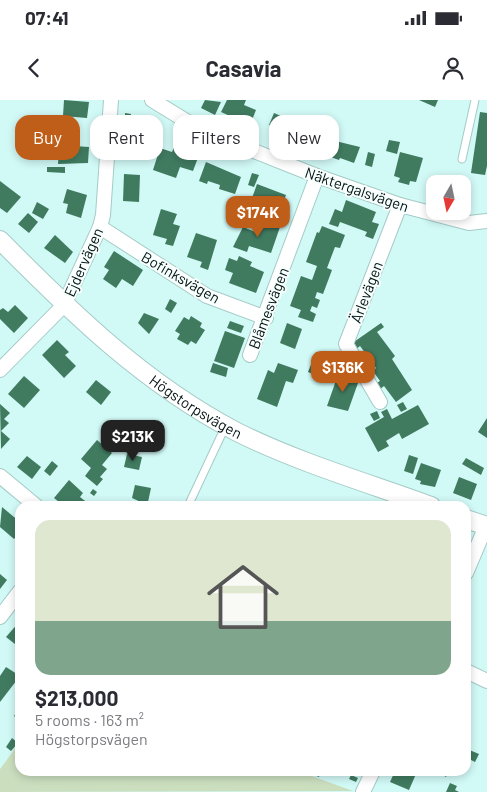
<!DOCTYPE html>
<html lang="en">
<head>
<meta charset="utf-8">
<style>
  :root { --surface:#fff; --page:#f7f7f7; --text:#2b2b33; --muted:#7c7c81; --line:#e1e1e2; --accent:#be5e18 }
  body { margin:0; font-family:Barlow,sans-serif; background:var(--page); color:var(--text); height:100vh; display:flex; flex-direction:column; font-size:19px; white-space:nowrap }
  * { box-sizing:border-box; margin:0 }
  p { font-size:16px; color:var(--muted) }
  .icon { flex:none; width:28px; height:28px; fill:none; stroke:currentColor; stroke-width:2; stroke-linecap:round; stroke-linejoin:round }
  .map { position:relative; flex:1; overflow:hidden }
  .side { position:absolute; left:15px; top:401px; width:456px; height:275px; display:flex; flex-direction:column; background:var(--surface); border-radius:15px; box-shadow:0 2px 8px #0003 }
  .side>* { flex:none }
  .hud { position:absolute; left:15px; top:15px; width:458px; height:45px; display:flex; gap:10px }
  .needle { width:32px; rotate:189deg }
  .fabs { position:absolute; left:426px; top:75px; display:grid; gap:10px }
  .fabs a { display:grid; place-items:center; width:45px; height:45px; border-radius:10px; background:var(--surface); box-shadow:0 2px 8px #0003; font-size:25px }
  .price { position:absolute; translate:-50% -42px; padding:0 11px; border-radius:10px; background:var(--accent); color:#fff; font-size:16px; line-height:32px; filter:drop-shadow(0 1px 2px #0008) }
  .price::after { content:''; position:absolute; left:50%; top:30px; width:15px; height:11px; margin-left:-8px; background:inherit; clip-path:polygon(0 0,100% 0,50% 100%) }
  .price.on { background:#222; color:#fff }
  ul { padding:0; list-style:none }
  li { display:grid; align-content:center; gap:10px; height:265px; padding:0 20px }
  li+li { border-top:1px solid var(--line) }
  li span { display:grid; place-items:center; height:155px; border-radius:15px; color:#555 }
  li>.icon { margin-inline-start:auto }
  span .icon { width:90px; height:90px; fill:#fffc; stroke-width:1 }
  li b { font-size:21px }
  .chip { padding:0 18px; border-radius:15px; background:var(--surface); box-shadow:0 2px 8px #0003; font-size:18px; line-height:45px }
  .chip.on { background:var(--accent); color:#fff }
  .status { display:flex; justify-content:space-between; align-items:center; height:35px; padding:0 25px; background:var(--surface); direction:ltr }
  .status svg { height:14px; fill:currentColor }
  header { display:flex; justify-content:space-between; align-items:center; height:65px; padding:0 20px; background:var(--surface); font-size:22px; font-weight:700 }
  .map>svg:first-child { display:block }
  .green { fill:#cbdfbf }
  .building { fill:#407b60 }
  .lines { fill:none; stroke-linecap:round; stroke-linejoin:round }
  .service-casing { stroke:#a4cbc7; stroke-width:9 }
  .minor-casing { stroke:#a4cbc7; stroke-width:16 }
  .tertiary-casing { stroke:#a4cbc7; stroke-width:20 }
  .service { stroke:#fff; stroke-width:7 }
  .minor { stroke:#fff; stroke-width:14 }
  .tertiary { stroke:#fff; stroke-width:18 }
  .labels { text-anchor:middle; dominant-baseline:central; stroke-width:4; stroke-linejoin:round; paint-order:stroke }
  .street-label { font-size:15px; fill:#051312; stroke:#f7fffe }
</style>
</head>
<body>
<div class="status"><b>07:41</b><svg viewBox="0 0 49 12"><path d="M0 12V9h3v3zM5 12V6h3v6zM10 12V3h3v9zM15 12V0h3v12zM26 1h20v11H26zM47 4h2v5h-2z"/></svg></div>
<header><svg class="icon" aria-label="back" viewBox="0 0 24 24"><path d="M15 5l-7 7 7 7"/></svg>Casavia<svg class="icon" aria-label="person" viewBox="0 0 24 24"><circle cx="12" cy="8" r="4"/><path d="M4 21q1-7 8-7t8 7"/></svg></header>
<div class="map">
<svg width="487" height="692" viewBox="0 0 487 692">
  <rect width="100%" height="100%" fill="#d1f9f6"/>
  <!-- green -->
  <polygon class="green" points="20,642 20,671 298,671 353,691 0,692 0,669"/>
  <!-- building -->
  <g class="building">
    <polygon points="64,0 89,2 87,18 63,16"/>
    <polygon points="205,0 221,2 215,15 201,8"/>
    <polygon points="227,0 246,0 244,5 256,10 250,25 221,12"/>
    <polygon points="419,0 438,0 435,7"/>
    <polygon points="480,12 487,13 487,66 485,75 471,73"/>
    <polygon points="125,13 131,14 131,22 125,21"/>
    <polygon points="274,13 281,16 276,27 269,25"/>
    <rect x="55" y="19" width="13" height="6"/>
    <polygon points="281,20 293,24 291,30 303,34 298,49 274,40"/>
    <polygon points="127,24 144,26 142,55 125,53"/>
    <polygon points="323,38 360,47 354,63 340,58 339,60 325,55 324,58 317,55"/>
    <polygon points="389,40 400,42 397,54 386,51"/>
    <polygon points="59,45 89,47 88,63 58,64"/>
    <polygon points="174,47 199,55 193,71 180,67 176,78 153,70 160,48 172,52"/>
    <polygon points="368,52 375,54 372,67 365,65"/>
    <polygon points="400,52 423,58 416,82 410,81 409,85 398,82 400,78 394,76"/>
    <polygon points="206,62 241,77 235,94 219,89 220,85 208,81 207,84 199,81"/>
    <polygon points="47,67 65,67 65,73 47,72"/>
    <polygon points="252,73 259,75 254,87 248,85"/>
    <polygon points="124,74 140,75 139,102 123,101"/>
    <polygon points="0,81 21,97 7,113 0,108"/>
    <polygon points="257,84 286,95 280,111 251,101"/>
    <polygon points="67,89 87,95 81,118 66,113 68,104 63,103"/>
    <polygon points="346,100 376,112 372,122 379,124 373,139 365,136 367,132 340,122 338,127 329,124 335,109 342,112"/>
    <polygon points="37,102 49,109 43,119 32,113"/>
    <polygon points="161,109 177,114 173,124 180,126 173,146 165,144 167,139 153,135"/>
    <polygon points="28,113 38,122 29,133 18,124"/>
    <polygon points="262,121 280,127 271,153 249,146 247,152 233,147 243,127 258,133"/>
    <polygon points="322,126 345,135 340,148 335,147 327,168 332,170 323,194 317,192 315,198 320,200 317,208 312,206 310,211 316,214 313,222 298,217 301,210 290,206 301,176 312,180 317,166 306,162 317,132 319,133"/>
    <polygon points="196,133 217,140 208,170 200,167 202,162 187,157"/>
    <polygon points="55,135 73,152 65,163 44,148"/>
    <polygon points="114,151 143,170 133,186 122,179 116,188 103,179 109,170 104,167"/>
    <polygon points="239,156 252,162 250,166 264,172 256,193 229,183 233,173 225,170 229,158 237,161"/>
    <polygon points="170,199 177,203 171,213 165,209"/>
    <polygon points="15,205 28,218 14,233 0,219 0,210 3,208 8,212"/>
    <polygon points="144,213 159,219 149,234 138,223"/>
    <polygon points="191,216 202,223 200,227 205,230 196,244 191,241 188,245 177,239 180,234 175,231 184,217 189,220"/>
    <polygon points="230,221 244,226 241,233 227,228"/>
    <polygon points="287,223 302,229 295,249 280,243"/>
    <polygon points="381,223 384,227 377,232 395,256 392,259 412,290 396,302 384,286 379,290 375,284 380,281 373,271 376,268 370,260 365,263 361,257 366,254 360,246 355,250 351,244"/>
    <polygon points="225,231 245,238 234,268 214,261"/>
    <polygon points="57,240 69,252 65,255 76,266 64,278 42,255"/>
    <polygon points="316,252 327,256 320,277 308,272"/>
    <polygon points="213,263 228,268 226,277 210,272"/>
    <polygon points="278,263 298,270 293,283 286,281 277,307 257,299 268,270 274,273"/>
    <polygon points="339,272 349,275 347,279 358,283 348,311 327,306"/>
    <polygon points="24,276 40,290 24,308 8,294"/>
    <polygon points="96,280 111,292 101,305 86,292"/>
    <polygon points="403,302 407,309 401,312 397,305"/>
    <polygon points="0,304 10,313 4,319 9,323 1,331 10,339 1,349"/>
    <polygon points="418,305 429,324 402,339 399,333 386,341 389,346 378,352 365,328 384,317 381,312 387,309 392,319"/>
    <polygon points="377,311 380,318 374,321 370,314"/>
    <polygon points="487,318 487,338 478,332"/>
    <polygon points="97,340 112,353 102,365 107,369 100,377 103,379 97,386 85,376 91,368 81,359"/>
    <polygon points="127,354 142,357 139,370 124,367"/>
    <polygon points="409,355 418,358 413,374 404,371"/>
    <polygon points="27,356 41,367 32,379 17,367"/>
    <polygon points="466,358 484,368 481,375 462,364"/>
    <polygon points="52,361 58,366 50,376 44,371"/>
    <polygon points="421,363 441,370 435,387 420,384 421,381 415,379"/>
    <polygon points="459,377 477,384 471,400 453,393"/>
    <polygon points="69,380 83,393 80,397 89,404 87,406 64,406 54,398"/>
    <polygon points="135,385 151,388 148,402 145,401 145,404 132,398"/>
    <polygon points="93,389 97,392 94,396 90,393"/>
    <polygon points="2,407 20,422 20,432 14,439 0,427"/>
    <polygon points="0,474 7,480 0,489"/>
    <polygon points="19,522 20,524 20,548 6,537"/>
    <polygon points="6,567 20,576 0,602 0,576"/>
    <polygon points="20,606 20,620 14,616"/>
    <polygon points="12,638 18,643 11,651 6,647"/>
    <polygon points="467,649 479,654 475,662 471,660 470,664 466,662"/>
    <polygon points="304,671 321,671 319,677"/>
    <polygon points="395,671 408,671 416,674 409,690 390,682"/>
    <polygon points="437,671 449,671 446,677"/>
    <polygon points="351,675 358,678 356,682 349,679"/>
    <polygon points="450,683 457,686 455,690 459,692 446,692"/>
  </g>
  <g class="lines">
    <!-- service casing -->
    <g class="service-casing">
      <g id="service">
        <polyline points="462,59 475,0"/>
        <polyline points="188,406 226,325"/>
      </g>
    </g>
    <!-- minor casing -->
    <g class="minor-casing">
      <g id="minor">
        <polyline points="152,0 201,30 317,76 400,105 469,123 487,121"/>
        <polyline points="100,127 207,196 266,218"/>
        <polyline points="250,255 317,76"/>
        <polyline points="0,270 64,205 100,127 103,115 111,0"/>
        <polyline points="380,302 346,244 400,105"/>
        <polyline points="0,376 36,406"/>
        <polyline points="466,473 486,426"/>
        <polyline points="0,517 20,491"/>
        <polyline points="466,571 487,581"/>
        <polyline points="363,692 373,671"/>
      </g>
    </g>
    <!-- tertiary casing -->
    <g class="tertiary-casing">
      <g id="tertiary">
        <path id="s1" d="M0,140C72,213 145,284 237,332C297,362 368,383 431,406"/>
        <polyline points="466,419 487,426"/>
      </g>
    </g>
    <!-- service -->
    <use href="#service" class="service"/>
    <!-- minor -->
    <use href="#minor" class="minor"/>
    <!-- tertiary -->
    <use href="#tertiary" class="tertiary"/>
  </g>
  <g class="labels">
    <!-- street labels -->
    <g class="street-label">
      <text transform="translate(357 89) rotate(19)">Näktergalsvägen</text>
      <text transform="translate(83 162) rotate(-66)">Ejdervägen</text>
      <text transform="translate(181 177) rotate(30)">Bofinksvägen</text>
      <text transform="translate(366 192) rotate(-69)">Ärlevägen</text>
      <text transform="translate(268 208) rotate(-69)">Blåmesvägen</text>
      <text stroke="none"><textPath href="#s1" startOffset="258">Högstorpsvägen</textPath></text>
    </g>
  </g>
</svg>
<div class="fabs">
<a><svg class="needle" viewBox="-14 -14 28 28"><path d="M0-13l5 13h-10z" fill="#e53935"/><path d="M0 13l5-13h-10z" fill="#7c7c81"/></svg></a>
</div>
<b class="price" style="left:258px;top:138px">$174K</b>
<b class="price" style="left:343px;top:293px">$136K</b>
<b class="price on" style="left:133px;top:362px">$213K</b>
<div class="hud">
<a class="chip on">Buy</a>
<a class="chip">Rent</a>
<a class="chip">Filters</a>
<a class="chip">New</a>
</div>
<section class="side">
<ul>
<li><span style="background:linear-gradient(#dfe7d0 65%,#7fa58c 0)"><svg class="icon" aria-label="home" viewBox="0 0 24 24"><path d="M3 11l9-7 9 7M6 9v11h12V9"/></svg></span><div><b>$213,000</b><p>5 rooms · 163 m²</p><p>Högstorpsvägen</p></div></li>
</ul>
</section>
</div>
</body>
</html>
